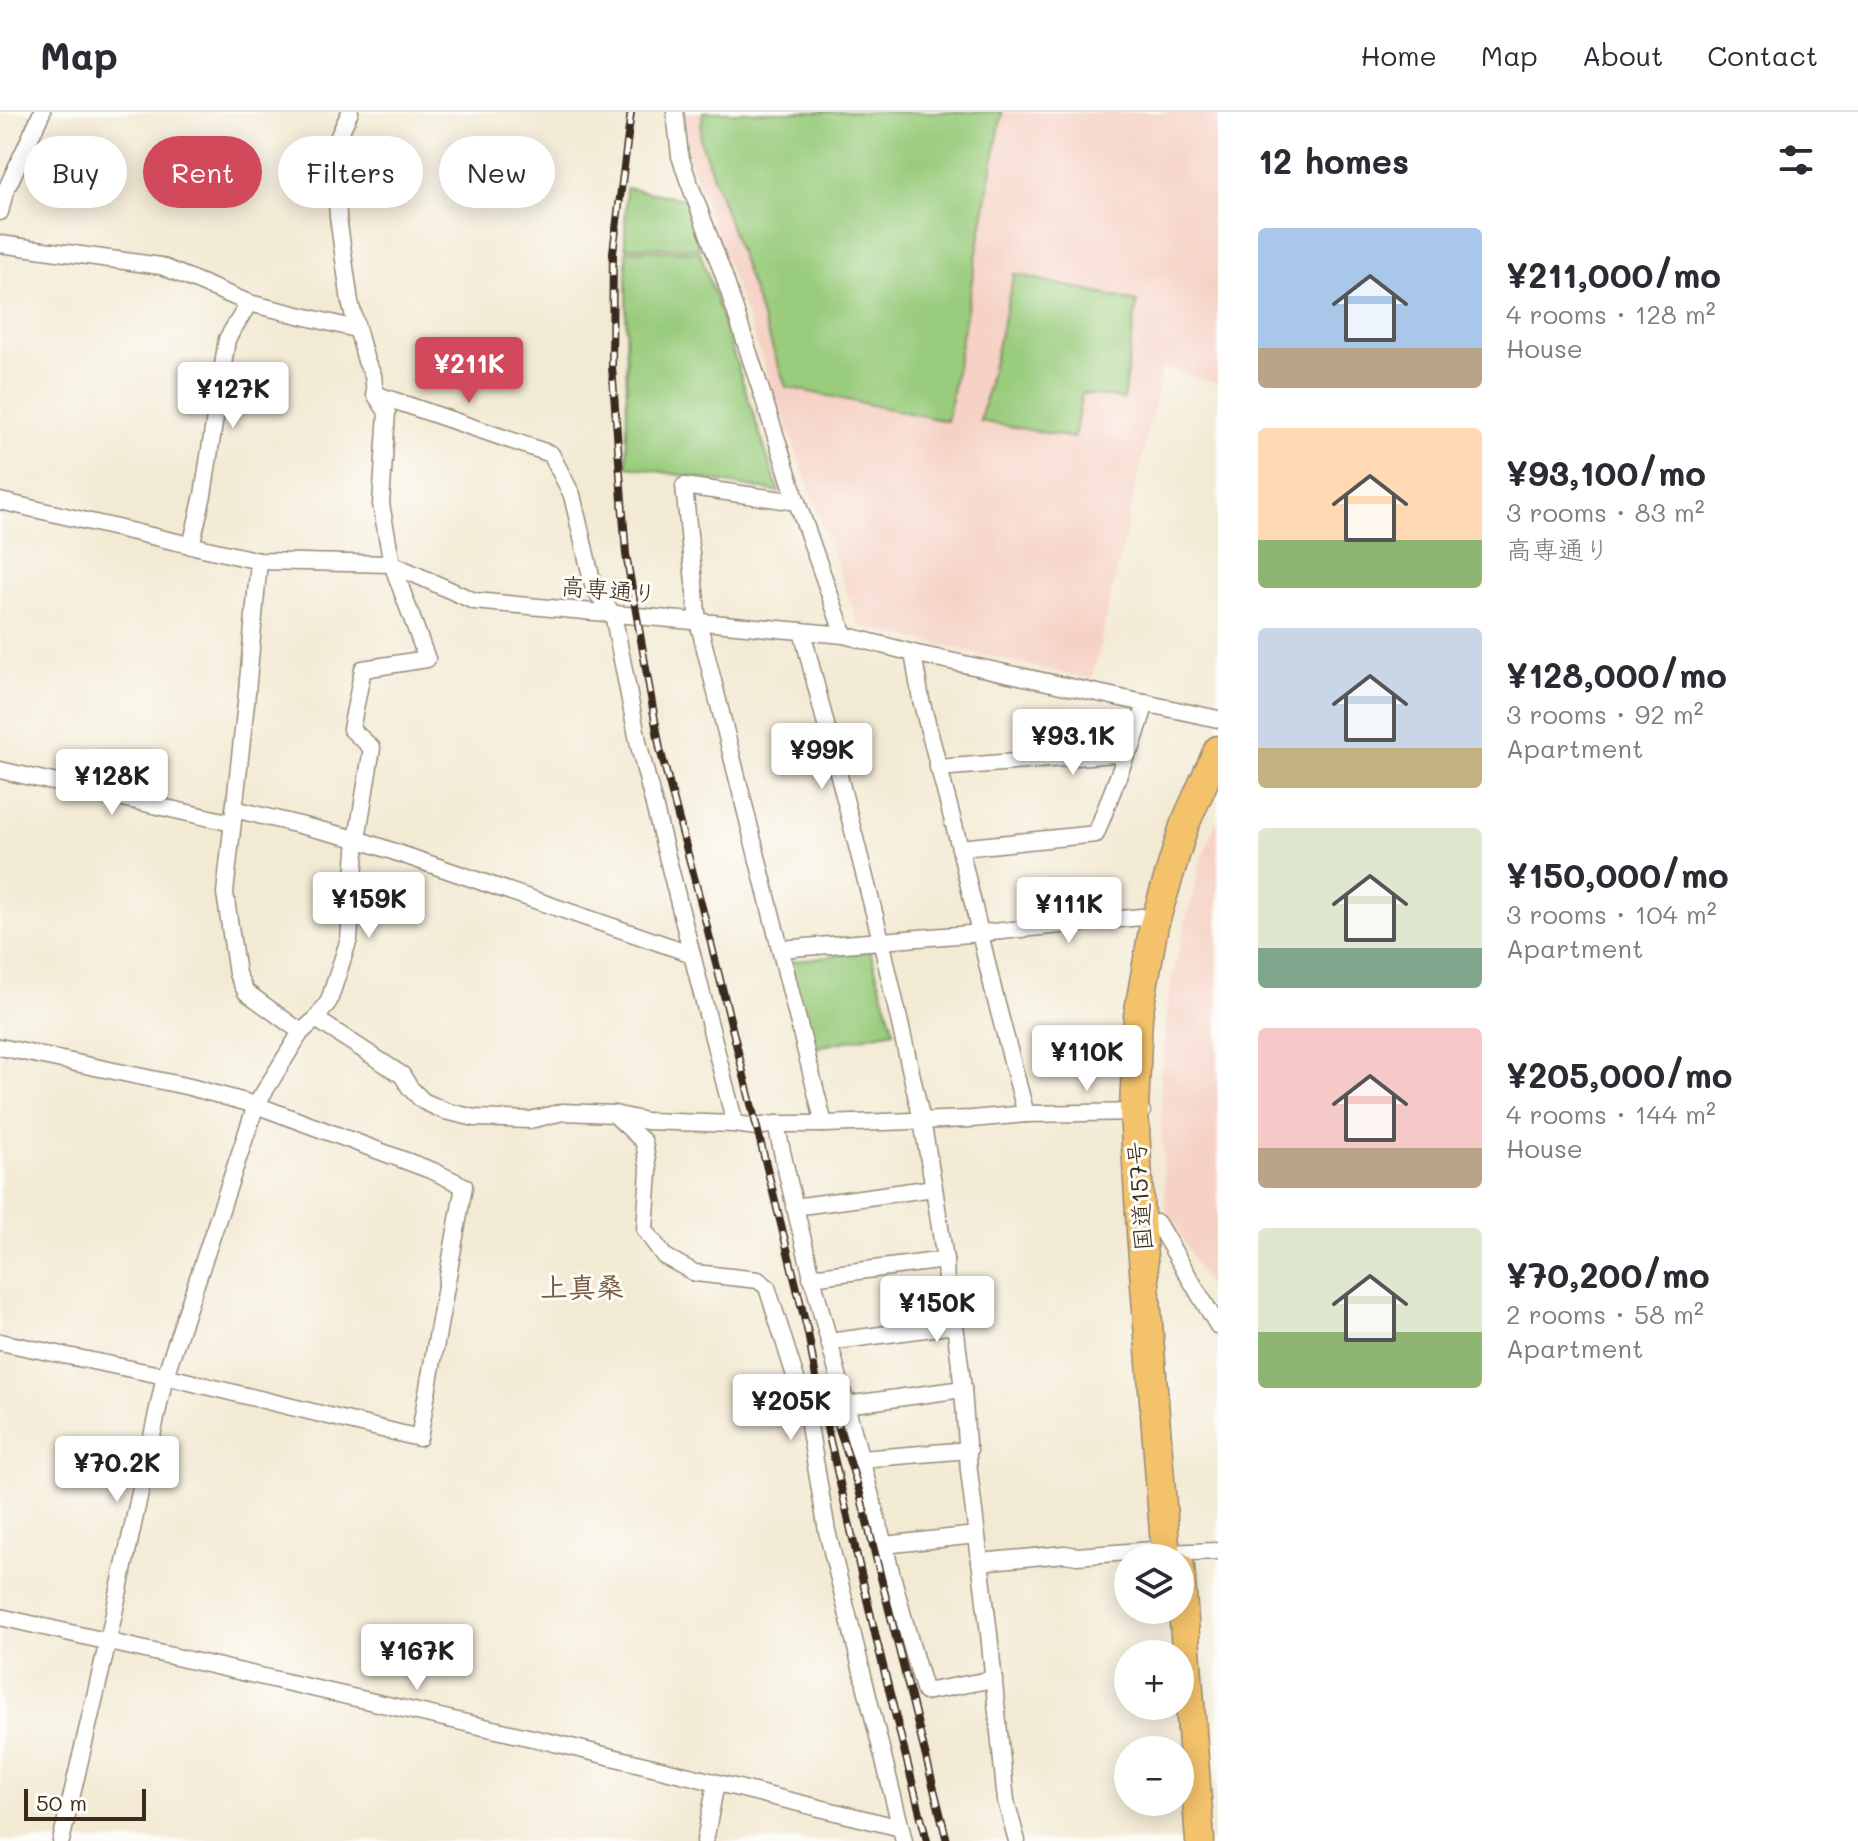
<!DOCTYPE html>
<html lang="en">
<head>
<meta charset="utf-8">
<style>
  :root { --surface:#fff; --page:#f2f2f3; --text:#2b2b33; --muted:#7c7c81; --line:#e1e1e2; --accent:#d1495b }
  body { margin:0; font-family:Mali,"Klee One",sans-serif; background:var(--page); color:var(--text); height:100vh; display:flex; flex-direction:column; font-size:30px; white-space:nowrap }
  * { box-sizing:border-box; margin:0 }
  p { font-size:26px; color:var(--muted) }
  .icon { flex:none; width:44px; height:44px; fill:none; stroke:currentColor; stroke-width:2; stroke-linecap:round; stroke-linejoin:round }
  .map { position:relative; flex:1; overflow:hidden }
  .side { display:flex; flex-direction:column; background:var(--surface); width:640px }
  .side>* { flex:none }
  .guide { position:absolute; left:24px; top:24px; width:760px; height:72px; display:flex; gap:16px }
  .fabs { position:absolute; left:1114px; top:1432px; display:grid; gap:16px }
  .fabs a { display:grid; place-items:center; width:80px; height:80px; border-radius:50%; background:var(--surface); box-shadow:0 4px 20px #0003; font-size:40px }
  .scale { position:absolute; left:24px; bottom:20px; width:122px; box-sizing:border-box; padding-left:8px; border:4px solid #3b2a1e; border-top:0; font-size:22px; line-height:28px; white-space:nowrap; color:#3b2a1e; -webkit-text-stroke:6px #fdfcf7; paint-order:stroke }
  .price { position:absolute; translate:-50% -68px; padding:0 18px; border-radius:8px; background:#fff; color:#222; font-size:26px; line-height:52px; filter:drop-shadow(0 2px 4px #0008) }
  .price::after { content:''; position:absolute; left:50%; top:48px; width:24px; height:18px; margin-left:-12px; background:inherit; clip-path:polygon(0 0,100% 0,50% 100%) }
  .price.on { background:var(--accent); color:#fff }
  ul { padding:0; list-style:none }
  li { display:flex; align-items:center; gap:24px; height:200px; padding:0 40px }
  li span { display:grid; place-items:center; flex:none; width:224px; height:160px; border-radius:8px; color:#555 }
  li>.icon { margin-inline-start:auto }
  span .icon { width:96px; height:96px; fill:#fffc; stroke-width:1 }
  li b { font-size:34px }
  h2 { display:flex; justify-content:space-between; align-items:center; height:96px; padding:0 40px; font-size:34px }
  .chip { padding:0 28px; border-radius:36px; background:var(--surface); box-shadow:0 4px 20px #0003; font-size:28px; line-height:72px }
  .chip.on { background:var(--accent); color:#fff }
  header { display:flex; align-items:center; gap:48px; box-sizing:border-box; height:112px; padding:0 40px; background:var(--surface); border-bottom:2px solid var(--line) }
  header strong { font-size:38px }
  nav { display:flex; gap:44px; margin-inline-start:auto; font-size:28px }
  main { display:flex; flex:1; min-height:0 }
  .map>svg:first-child { display:block }
  .built { fill:#f6d1c5 }
  .green { fill:#99cc7d; stroke:#6a7b4e; stroke-width:2 }
  .lines { fill:none; stroke-linecap:round; stroke-linejoin:round }
  .minor-casing { stroke:#978a79; stroke-width:19 }
  .trunk-casing { stroke:#978a79; stroke-width:31 }
  .minor { stroke:#fff; stroke-width:16 }
  .trunk { stroke:#f3c26a; stroke-width:28 }
  .rail-casing { stroke:#3b2a1e; stroke-width:8 }
  .rail { stroke:#fdfcf7; stroke-width:5; stroke-dasharray:15; stroke-linecap:butt }
  .labels { text-anchor:middle; dominant-baseline:central; stroke-width:6; stroke-linejoin:round; paint-order:stroke }
  .street-label { font-size:24px; fill:#3b2a1e; stroke:#fdfcf7 }
  .quarter-label { font-size:28px; font-weight:bold; fill:#765b41; stroke:#fdfcf7 }
</style>
</head>
<body>
<header>
<strong>Map</strong>
<nav><a>Home</a><a>Map</a><a>About</a><a>Contact</a></nav>
</header>
<main>
<div class="map">
<svg width="1218" height="1729" viewBox="0 0 1218 1729">
  <rect width="100%" height="100%" fill="#fdfcf7"/>
  <filter id="ink" filterUnits="userSpaceOnUse"><feTurbulence type="fractalNoise" baseFrequency=".0125" numOctaves="2"/><feDisplacementMap in="SourceGraphic" scale="16" xChannelSelector="R" yChannelSelector="G"/><feConvolveMatrix kernelMatrix="1 2 1 2 8 2 1 2 1" color-interpolation-filters="sRGB"/></filter>
  <filter id="wash" filterUnits="userSpaceOnUse"><feTurbulence type="fractalNoise" baseFrequency=".006" numOctaves="4" result="noise"/><feDisplacementMap in="SourceGraphic" scale="32" xChannelSelector="R" yChannelSelector="G"/><feGaussianBlur stdDeviation="1.8" result="paint"/><feColorMatrix in="noise" values="0 0 0 0 0 0 0 0 0 0 0 0 0 0 0 0 0 1.4 0 .05"/><feComposite in="paint" operator="in"/></filter>
  <g filter="url(#wash)">
    <rect width="100%" height="100%" fill="#f3ead4"/>
    <!-- built -->
    <g class="built">
      <polygon points="685,0 1218,0 1218,271 1162,257 1092,568 859,514 687,41"/>
      <polygon points="1218,705 1218,1193 1166,1097 1161,1009 1161,959 1169,878 1200,752"/>
    </g>
    <!-- green -->
    <g class="green">
      <polygon points="703,0 1002,0 947,309 786,275 700,27"/>
      <polygon points="626,76 685,87 700,137 625,135"/>
      <polygon points="626,138 700,140 779,380 627,354"/>
      <polygon points="1014,162 1137,190 1123,287 1082,281 1074,326 980,309"/>
      <polygon points="870,839 894,919 813,936 787,850"/>
    </g>
  </g>
  <g filter="url(#ink)">
    <g class="lines">
      <!-- minor casing -->
      <g class="minor-casing">
        <g id="minor">
          <polyline points="675,0 680,44 687,65 724,164 797,390 844,523"/>
          <polyline points="0,100 5,80 42,0"/>
          <polyline points="0,132 161,154 249,191 356,217"/>
          <polyline points="375,282 551,342 572,383 594,477 613,502 639,634 735,1012"/>
          <polyline points="0,389 259,449 392,452 474,489 844,523 913,541 1218,607"/>
          <polyline points="797,390 684,374 698,509 824,1012"/>
          <polyline points="191,434 203,383 227,227 249,191"/>
          <polyline points="259,449 246,591 225,781 237,862 246,880 301,920"/>
          <polyline points="802,519 881,828 922,1009 934,1076 945,1148 946,1175 955,1213 963,1277 969,1359 989,1522 1006,1689 1017,1729"/>
          <polyline points="913,541 921,588 960,736 994,881 1026,1002"/>
          <polyline points="938,656 1127,641 1132,635 1146,591"/>
          <polyline points="0,658 232,711"/>
          <polyline points="234,697 357,727 692,842"/>
          <polyline points="960,736 1096,722 1127,641"/>
          <polyline points="780,837 982,821 1141,805 1156,807"/>
          <polyline points="316,907 402,963 410,976 423,989 445,999 475,1006 530,1008 563,1000 614,1002 646,1009 735,1012 756,1015 776,1012 824,1012 972,1007 1026,1002 1142,1000"/>
          <polyline points="0,935 190,975 256,993 433,1059 464,1074 419,1326 165,1264 0,1230"/>
          <polyline points="615,1003 644,1030 649,1059 645,1118 664,1144 695,1161 758,1168 767,1175 807,1302 827,1419 904,1729"/>
          <path d="M776,1012C800,1124 830,1234 860,1344C882,1423 901,1502 925,1580L994,1567"/>
          <polyline points="794,1095 934,1076"/>
          <polyline points="1157,1111 1218,1214"/>
          <polyline points="811,1165 945,1148"/>
          <polyline points="829,1230 955,1213"/>
          <polyline points="846,1293 963,1277"/>
          <polyline points="861,1347 969,1338"/>
          <polyline points="884,1433 976,1423"/>
          <polyline points="980,1450 1065,1442 1077,1444 1153,1438 1165,1441 1218,1439"/>
          <polyline points="0,1505 563,1633 901,1716"/>
          <polyline points="61,1729 108,1529 165,1264 256,993 301,920 316,907 329,889 349,827 357,727 372,636 351,617 363,557 427,547 392,452 381,392 387,300 375,282 373,263 366,249 350,190 338,105 336,66 337,28 350,0"/>
          <polyline points="705,1729 716,1671"/>
        </g>
      </g>
      <!-- trunk casing -->
      <g class="trunk-casing">
        <g id="trunk">
          <polyline points="1166,1446 1141,1120 1134,999 1138,904 1154,813 1184,714 1218,638"/>
          <polyline points="1180,1455 1200,1729"/>
        </g>
      </g>
      <!-- minor -->
      <use href="#minor" class="minor"/>
      <!-- trunk -->
      <use href="#trunk" class="trunk"/>
      <!-- rail casing -->
      <g class="rail-casing">
        <g id="rail">
          <polyline points="631,0 613,140 612,255 626,442 660,637 702,795 808,1221 818,1277 877,1530 927,1729"/>
          <polyline points="834,1301 859,1378 947,1729"/>
        </g>
      </g>
      <!-- rail -->
      <use href="#rail" class="rail"/>
    </g>
  </g>
  <g class="labels">
    <!-- street labels -->
    <g class="street-label">
      <text transform="translate(609 477) rotate(5)">高専通り</text>
      <text transform="translate(1139 1084) rotate(-94)">国道157号</text>
    </g>
    <!-- quarter labels -->
    <g class="quarter-label">
      <text x="582" y="1174">上真桑</text>
    </g>
  </g>
</svg>
<div class="fabs">
<a><svg class="icon" aria-label="layers" viewBox="0 0 24 24"><path d="M12 4l9 5-9 5-9-5zM3 14l9 5 9-5"/></svg></a>
<a>+</a>
<a>−</a>
</div>
<div class="scale">50 m</div>
<b class="price on" style="left:469px;top:293px">¥211K</b>
<b class="price" style="left:233px;top:318px">¥127K</b>
<b class="price" style="left:1073px;top:665px">¥93.1K</b>
<b class="price" style="left:822px;top:679px">¥99K</b>
<b class="price" style="left:112px;top:705px">¥128K</b>
<b class="price" style="left:369px;top:828px">¥159K</b>
<b class="price" style="left:1069px;top:833px">¥111K</b>
<b class="price" style="left:1087px;top:981px">¥110K</b>
<b class="price" style="left:937px;top:1232px">¥150K</b>
<b class="price" style="left:791px;top:1330px">¥205K</b>
<b class="price" style="left:117px;top:1392px">¥70.2K</b>
<b class="price" style="left:417px;top:1580px">¥167K</b>
<div class="guide">
<a class="chip">Buy</a>
<a class="chip on">Rent</a>
<a class="chip">Filters</a>
<a class="chip">New</a>
</div>
</div>
<section class="side">
<h2>12 homes<svg class="icon" aria-label="filters" viewBox="0 0 24 24"><path d="M4 7h16M4 17h16"/><circle cx="9" cy="7" r="2"/><circle cx="15" cy="17" r="2"/></svg></h2>
<ul>
<li><span style="background:linear-gradient(#a9c7e8 75%,#b9a48a 0)"><svg class="icon" aria-label="home" viewBox="0 0 24 24"><path d="M3 11l9-7 9 7M6 9v11h12V9"/></svg></span><div><b>¥211,000/mo</b><p>4 rooms · 128 m²</p><p>House</p></div></li>
<li><span style="background:linear-gradient(#ffd9b3 70%,#8fb573 0)"><svg class="icon" aria-label="home" viewBox="0 0 24 24"><path d="M3 11l9-7 9 7M6 9v11h12V9"/></svg></span><div><b>¥93,100/mo</b><p>3 rooms · 83 m²</p><p>高専通り</p></div></li>
<li><span style="background:linear-gradient(#c9d6e8 75%,#c2b280 0)"><svg class="icon" aria-label="home" viewBox="0 0 24 24"><path d="M3 11l9-7 9 7M6 9v11h12V9"/></svg></span><div><b>¥128,000/mo</b><p>3 rooms · 92 m²</p><p>Apartment</p></div></li>
<li><span style="background:linear-gradient(#dfe7d0 75%,#7fa58c 0)"><svg class="icon" aria-label="home" viewBox="0 0 24 24"><path d="M3 11l9-7 9 7M6 9v11h12V9"/></svg></span><div><b>¥150,000/mo</b><p>3 rooms · 104 m²</p><p>Apartment</p></div></li>
<li><span style="background:linear-gradient(#f6c9c9 75%,#b9a48a 0)"><svg class="icon" aria-label="home" viewBox="0 0 24 24"><path d="M3 11l9-7 9 7M6 9v11h12V9"/></svg></span><div><b>¥205,000/mo</b><p>4 rooms · 144 m²</p><p>House</p></div></li>
<li><span style="background:linear-gradient(#dfe7d0 65%,#8fb573 0)"><svg class="icon" aria-label="home" viewBox="0 0 24 24"><path d="M3 11l9-7 9 7M6 9v11h12V9"/></svg></span><div><b>¥70,200/mo</b><p>2 rooms · 58 m²</p><p>Apartment</p></div></li>
</ul>
</section>
</main>
</body>
</html>
